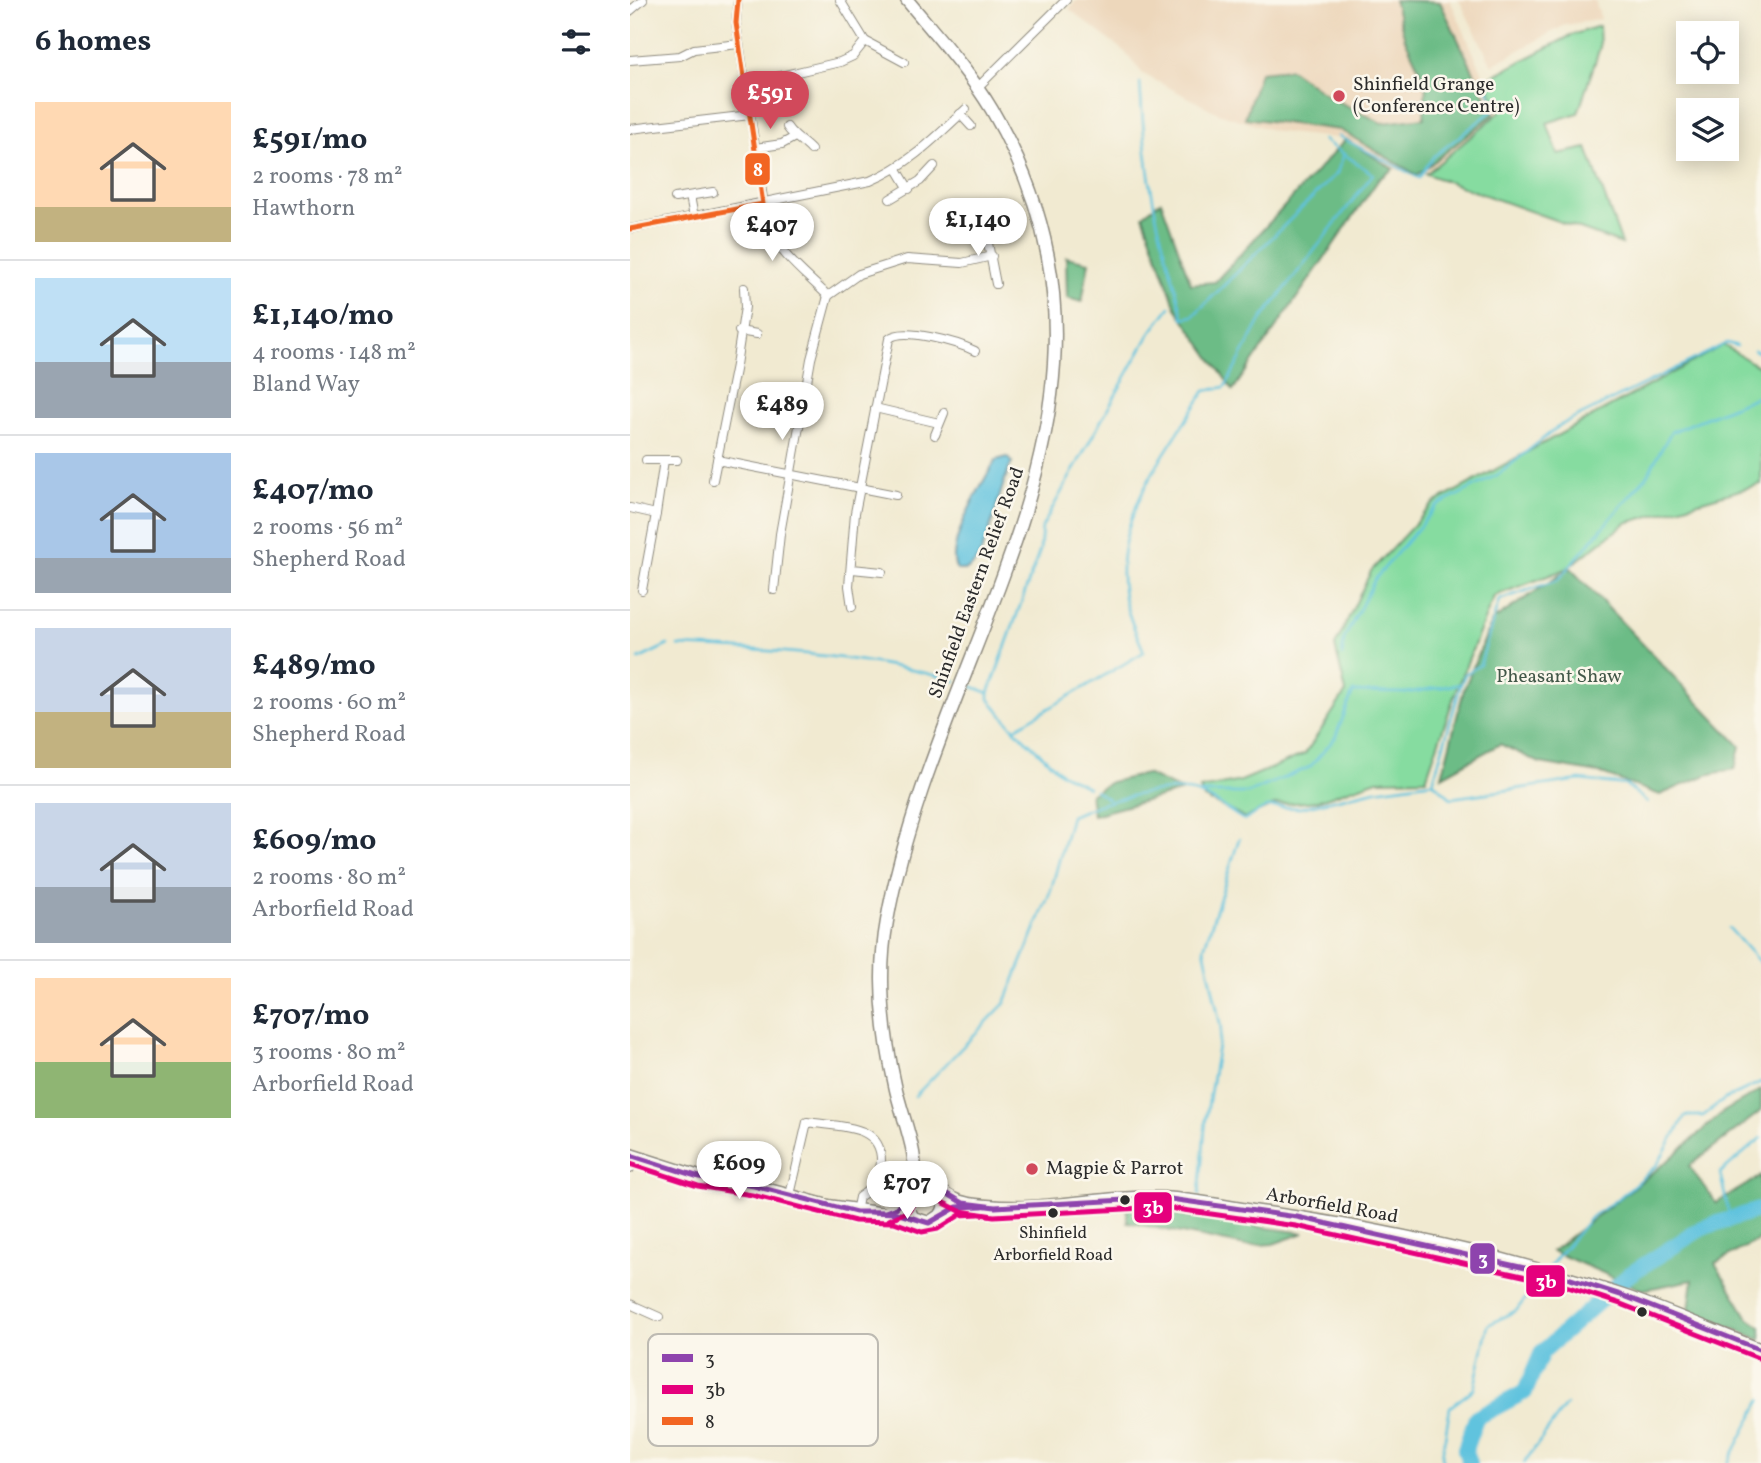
<!DOCTYPE html>
<html lang="en">
<head>
<meta charset="utf-8">
<style>
  :root { --surface:#fff; --page:#f6f6f7; --text:#1f2937; --muted:#747a83; --line:#e0e1e3; --accent:#d1495b }
  body { margin:0; font-family:Vollkorn,serif; background:var(--page); color:var(--text); height:100vh; display:flex; flex-direction:column; font-size:26px; white-space:nowrap }
  * { box-sizing:border-box; margin:0 }
  p { font-size:23px; color:var(--muted) }
  .icon { flex:none; width:38px; height:38px; fill:none; stroke:currentColor; stroke-width:2; stroke-linecap:round; stroke-linejoin:round }
  .map { position:relative; flex:1; overflow:hidden }
  .drawer { display:flex; flex-direction:column; background:var(--surface); width:630px }
  .drawer>* { flex:none }
  .tools { position:absolute; left:1046px; top:21px; display:grid; gap:14px }
  .tools a { display:grid; place-items:center; width:63px; height:63px; border-radius:0px; background:var(--surface); box-shadow:0 4px 18px #0003; font-size:35px }
  .price { position:absolute; translate:-50% -60px; padding:0 16px; border-radius:24px; background:#fff; color:#222; font-size:23px; line-height:46px; filter:drop-shadow(0 2px 4px #0008) }
  .price::after { content:''; position:absolute; left:50%; top:42px; width:21px; height:16px; margin-left:-10px; background:inherit; clip-path:polygon(0 0,100% 0,50% 100%) }
  .price.on { background:var(--accent); color:#fff }
  ul { padding:0; list-style:none }
  li { display:flex; align-items:center; gap:21px; height:175px; padding:0 35px }
  li+li { border-top:2px solid var(--line) }
  li span { display:grid; place-items:center; flex:none; width:196px; height:140px; border-radius:0px; color:#555 }
  li>.icon { margin-inline-start:auto }
  span .icon { width:84px; height:84px; fill:#fffc; stroke-width:1 }
  li b { font-size:30px }
  h2 { display:flex; justify-content:space-between; align-items:center; height:84px; padding:0 35px; font-size:30px }
  main { display:flex; flex:1; min-height:0 }
  .map>svg:first-child { display:block }
  .built { fill:#edd7bb }
  .green { fill:#86dca0; stroke:#588466; stroke-width:2 }
  .forest { fill:#6cbc86; stroke:#4c7458; stroke-width:2 }
  .water { fill:#60c3de; stroke:#467784; stroke-width:2 }
  .lines { fill:none; stroke-linecap:round; stroke-linejoin:round }
  .stream { stroke:#60c3de; stroke-width:2.5 }
  .river { stroke:#60c3de; stroke-width:16 }
  .street-casing { stroke:#8e8a7e; stroke-width:10 }
  .secondary-casing { stroke:#8e8a7e; stroke-width:15 }
  .primary-casing { stroke:#8e8a7e; stroke-width:15 }
  .street { stroke:#fff; stroke-width:8 }
  .secondary { stroke:#fff; stroke-width:12 }
  .primary { stroke:#fff; stroke-width:12 }
  .bus-1-casing { stroke:#fbf7ec; stroke-width:10 }
  .bus-2-casing { stroke:#fbf7ec; stroke-width:10 }
  .bus-3-casing { stroke:#fbf7ec; stroke-width:10 }
  .bus-1 { stroke:#8e44ad; stroke-width:5 }
  .bus-2 { stroke:#e5007d; stroke-width:5 }
  .bus-3 { stroke:#f26522; stroke-width:5 }
  .poi-dot { fill:#d1495b; stroke:#fbf7ec; stroke-width:2.5 }
  .bus-dot { fill:#2b2b2b; stroke:#fbf7ec; stroke-width:2.5 }
  .labels { text-anchor:middle; dominant-baseline:central; stroke-width:5; stroke-linejoin:round; paint-order:stroke }
  .bus-label { font-size:17px; fill:#2b2b2b; stroke:#fbf7ec }
  .poi-label { font-size:19px; fill:#2b2b2b; stroke:#fbf7ec; text-anchor:start }
  .street-label { font-size:19px; fill:#2b2b2b; stroke:#fbf7ec }
  .park-label { font-size:19px; fill:#425748; stroke:#fbf7ec }
  .key { fill:#fbf7ec; stroke:#bdbab2; stroke-width:2 }
  .key-label { font-size:19px; fill:#2b2b2b }
  .line-badge { stroke:#fbf7ec; stroke-width:2.5 }
  .badge-label { font-size:19px; text-anchor:middle; font-weight:bold; fill:#fff }
</style>
</head>
<body>
<main>
<section class="drawer">
<h2>6 homes<svg class="icon" aria-label="filters" viewBox="0 0 24 24"><path d="M4 7h16M4 17h16"/><circle cx="9" cy="7" r="2"/><circle cx="15" cy="17" r="2"/></svg></h2>
<ul>
<li><span style="background:linear-gradient(#ffd9b3 75%,#c2b280 0)"><svg class="icon" aria-label="home" viewBox="0 0 24 24"><path d="M3 11l9-7 9 7M6 9v11h12V9"/></svg></span><div><b>£591/mo</b><p>2 rooms · 78 m²</p><p>Hawthorn</p></div></li>
<li><span style="background:linear-gradient(#bfe0f5 60%,#9aa5b1 0)"><svg class="icon" aria-label="home" viewBox="0 0 24 24"><path d="M3 11l9-7 9 7M6 9v11h12V9"/></svg></span><div><b>£1,140/mo</b><p>4 rooms · 148 m²</p><p>Bland Way</p></div></li>
<li><span style="background:linear-gradient(#a9c7e8 75%,#9aa5b1 0)"><svg class="icon" aria-label="home" viewBox="0 0 24 24"><path d="M3 11l9-7 9 7M6 9v11h12V9"/></svg></span><div><b>£407/mo</b><p>2 rooms · 56 m²</p><p>Shepherd Road</p></div></li>
<li><span style="background:linear-gradient(#c9d6e8 60%,#c2b280 0)"><svg class="icon" aria-label="home" viewBox="0 0 24 24"><path d="M3 11l9-7 9 7M6 9v11h12V9"/></svg></span><div><b>£489/mo</b><p>2 rooms · 60 m²</p><p>Shepherd Road</p></div></li>
<li><span style="background:linear-gradient(#c9d6e8 60%,#9aa5b1 0)"><svg class="icon" aria-label="home" viewBox="0 0 24 24"><path d="M3 11l9-7 9 7M6 9v11h12V9"/></svg></span><div><b>£609/mo</b><p>2 rooms · 80 m²</p><p>Arborfield Road</p></div></li>
<li><span style="background:linear-gradient(#ffd9b3 60%,#8fb573 0)"><svg class="icon" aria-label="home" viewBox="0 0 24 24"><path d="M3 11l9-7 9 7M6 9v11h12V9"/></svg></span><div><b>£707/mo</b><p>3 rooms · 80 m²</p><p>Arborfield Road</p></div></li>
</ul>
</section>
<div class="map">
<svg width="1131" height="1463" viewBox="0 0 1131 1463">
  <rect width="100%" height="100%" fill="#fbf7ec"/>
  <filter id="ink" filterUnits="userSpaceOnUse"><feTurbulence type="fractalNoise" baseFrequency=".0143" numOctaves="2"/><feDisplacementMap in="SourceGraphic" scale="14" xChannelSelector="R" yChannelSelector="G"/><feConvolveMatrix kernelMatrix="1 2 1 2 8 2 1 2 1" color-interpolation-filters="sRGB"/></filter>
  <filter id="wash" filterUnits="userSpaceOnUse"><feTurbulence type="fractalNoise" baseFrequency=".00686" numOctaves="4" result="noise"/><feDisplacementMap in="SourceGraphic" scale="28" xChannelSelector="R" yChannelSelector="G"/><feGaussianBlur stdDeviation="1.57" result="paint"/><feColorMatrix in="noise" values="0 0 0 0 0 0 0 0 0 0 0 0 0 0 0 0 0 1.4 0 .05"/><feComposite in="paint" operator="in"/></filter>
  <g filter="url(#wash)">
    <rect width="100%" height="100%" fill="#f1ead1"/>
    <!-- built -->
    <g class="built">
      <polygon points="447,0 820,0 870,112 796,174 763,169 715,139 648,132 588,113 513,74 495,52 439,9"/>
      <polygon points="829,0 965,0 971,19 935,25 862,65"/>
    </g>
    <!-- green -->
    <g class="green">
      <polygon points="969,26 970,47 948,113 917,123 928,154 957,148 992,244 796,174 870,112 855,80 942,35"/>
      <polygon points="1093,345 1131,368 1131,484 996,523 936,569 864,596 828,685 796,779 747,780 687,801 644,805 615,818 574,798 570,789 611,781 675,754 716,692 705,646 741,571 804,503"/>
    </g>
    <!-- forest -->
    <g class="forest">
      <polygon points="764,0 810,2 864,114 787,175 710,130 615,118 630,72 660,69 701,98 752,123 794,118 796,83 775,39"/>
      <polygon points="716,139 763,169 749,179 603,390 546,308 513,215 531,201 561,284 585,282"/>
      <polygon points="436,257 459,262 452,302 437,298"/>
      <polygon points="940,568 1110,746 1105,769 1076,775 1030,795 969,773 910,763 870,744 812,776 834,689 862,621"/>
      <polygon points="516,774 553,791 463,815 460,794 481,782"/>
      <polygon points="1131,1090 1131,1111 1059,1166 1086,1203 1131,1176 1131,1239 1085,1263 1118,1318 1131,1327 1131,1340 1059,1310 1063,1280 1012,1290 922,1251 1040,1159 1093,1112"/>
      <polygon points="497,1208 674,1233 643,1244 616,1246 497,1222"/>
    </g>
    <!-- water -->
    <path class="water" d="M377,457L382,462C369,487 358,552 342,566C337,571 333,570 327,570C313,548 353,481 366,460Z"/>
    <g class="lines">
      <!-- stream -->
      <g class="stream">
        <path d="M510,83C513,131 519,193 532,239C539,265 547,291 553,318L563,316L707,173L714,154"/>
        <polyline points="708,136 789,178 803,157 866,108 853,79"/>
        <polyline points="1124,350 1131,353"/>
        <path d="M48,646C142,650 235,655 326,681"/>
        <polyline points="712,656 714,639 745,579 807,506 869,474 929,426 1097,343 1107,346"/>
        <polyline points="9,659 38,645"/>
        <polyline points="341,686 359,693 359,699 384,729"/>
        <polyline points="359,693 410,550 412,527 519,335 540,307"/>
        <polyline points="803,782 831,684 835,674 850,665 869,600 928,580 1016,477 1041,432 1131,395"/>
        <path d="M458,787L431,773L384,729L514,652C507,634 497,615 494,596C480,519 537,452 575,391L595,387L631,320L743,174L693,140"/>
        <polyline points="465,790 478,799"/>
        <polyline points="571,793 618,793 680,767 705,738 723,692 776,693 831,684"/>
        <polyline points="1099,928 1131,964"/>
        <path d="M285,1096L375,1003L421,890L441,816C471,802 534,783 567,793C583,798 600,812 614,820L637,807L670,808L745,790L803,782L821,798L950,780L996,785L1017,802"/>
        <polyline points="569,1194 576,1118 591,1028 574,948 609,839"/>
        <polyline points="1100,1219 1090,1173 1131,1138"/>
        <polyline points="919,1267 961,1217 989,1198 1027,1165 1055,1116 1073,1116 1095,1099 1131,1082"/>
        <polyline points="814,1463 812,1456 820,1407 844,1389 858,1325 887,1310 912,1275"/>
        <polyline points="894,1463 936,1405"/>
        <polyline points="1098,1463 1131,1400"/>
      </g>
      <!-- river -->
      <polyline class="river" points="839,1463 835,1449 846,1418 895,1392 912,1352 1000,1274 1072,1228 1131,1209"/>
    </g>
  </g>
  <g filter="url(#ink)">
    <g class="lines">
      <!-- street casing -->
      <g class="street-casing">
        <g id="street">
          <path d="M108,0L106,23L137,224C150,256 174,272 198,296"/>
          <polyline points="210,0 235,41 274,62"/>
          <polyline points="0,11 13,0"/>
          <polyline points="0,60 50,56 64,49 109,44"/>
          <polyline points="116,84 210,62 223,56 235,41"/>
          <polyline points="347,88 436,0"/>
          <polyline points="330,114 341,126"/>
          <path d="M157,127C164,138 173,141 181,150"/>
          <polyline points="0,129 120,115"/>
          <polyline points="125,148 152,144 163,138"/>
          <polyline points="267,169 279,189"/>
          <polyline points="60,196 64,217"/>
          <polyline points="45,198 83,192"/>
          <polyline points="260,199 290,181 304,166"/>
          <polyline points="355,228 366,284"/>
          <path d="M0,229L240,181C279,165 306,137 336,109"/>
          <polyline points="198,296 229,274 277,259 332,263 362,256"/>
          <polyline points="109,331 127,334"/>
          <polyline points="245,408 309,423"/>
          <polyline points="305,435 314,413"/>
          <polyline points="16,460 47,460"/>
          <polyline points="87,460 266,495"/>
          <polyline points="83,480 106,365 115,307 114,288"/>
          <polyline points="0,508 26,514 34,460"/>
          <polyline points="222,569 252,572"/>
          <polyline points="12,590 26,514"/>
          <polyline points="144,590 150,534 181,359 198,296"/>
          <path d="M222,607L219,586L225,513L259,339C272,326 329,343 345,351"/>
          <polyline points="0,1169 4,1157"/>
          <path d="M160,1195L177,1122C207,1127 252,1123 251,1161C250,1179 243,1188 229,1197L226,1212"/>
          <polyline points="0,1304 29,1317"/>
        </g>
      </g>
      <!-- secondary casing -->
      <g class="secondary-casing">
        <polyline id="secondary" points="0,1155 69,1177 124,1186 198,1206 283,1218"/>
      </g>
      <!-- primary casing -->
      <g class="primary-casing">
        <g id="primary">
          <path d="M277,0C306,35 338,70 362,110C533,403 307,639 257,921C247,975 253,1032 265,1085C272,1119 290,1154 284,1189"/>
          <path d="M312,1193L315,1205L312,1214L299,1223L283,1218C274,1204 278,1183 299,1185C308,1186 313,1194 321,1198C332,1204 345,1205 357,1206C415,1212 473,1195 532,1198C567,1200 602,1208 637,1213C756,1230 878,1257 993,1296C1040,1312 1085,1332 1131,1350"/>
        </g>
      </g>
      <!-- street -->
      <use href="#street" class="street"/>
      <!-- secondary -->
      <use href="#secondary" class="secondary"/>
      <!-- primary -->
      <use href="#primary" class="primary"/>
      <!-- bus-1 casing -->
      <g class="bus-1-casing">
        <g id="bus-1">
          <polyline points="0,1155 69,1177 124,1186 226,1212 255,1212 266,1208 284,1189 295,1185 306,1187 333,1203 365,1207 533,1198 667,1217 931,1276 994,1296 1131,1350"/>
          <polyline points="243,1212 266,1213 299,1223 327,1207 352,1206"/>
        </g>
      </g>
      <!-- bus-2 casing -->
      <g class="bus-2-casing">
        <g id="bus-2">
          <polyline points="0,1164 68,1186 122,1195 225,1221 264,1222 292,1232 308,1229 330,1215 348,1214"/>
          <polyline points="259,1220 278,1211 289,1196 296,1194 330,1211 364,1216 532,1207 666,1226 929,1284 991,1304 1128,1358"/>
        </g>
      </g>
      <!-- bus-3 casing -->
      <g class="bus-3-casing">
        <polyline id="bus-3" points="0,229 133,204 106,23 108,0"/>
      </g>
      <!-- bus-1 -->
      <use href="#bus-1" class="bus-1"/>
      <!-- bus-2 -->
      <use href="#bus-2" class="bus-2"/>
      <!-- bus-3 -->
      <use href="#bus-3" class="bus-3"/>
    </g>
  </g>
  <!-- markers -->
  <g class="poi-dot">
    <circle cx="709" cy="96" r="7"/>
    <circle cx="402" cy="1169" r="7"/>
  </g>
  <g class="bus-dot">
    <circle cx="495" cy="1200" r="6"/>
    <circle cx="423" cy="1213" r="6"/>
    <circle cx="1012" cy="1312" r="6"/>
  </g>
  <g class="labels">
    <!-- bus labels -->
    <g class="bus-label">
      <text x="423" y="1233">Shinfield<tspan x="423" dy="22">Arborfield Road</tspan></text>
    </g>
    <!-- poi labels -->
    <g class="poi-label">
      <text x="723" y="85">Shinfield Grange<tspan x="723" dy="22">(Conference Centre)</tspan></text>
      <text x="416" y="1169">Magpie &amp; Parrot</text>
    </g>
    <!-- street labels -->
    <g class="street-label">
      <text transform="translate(347 583) rotate(-70)">Shinfield Eastern Relief Road</text>
      <text transform="translate(702 1206) rotate(10)">Arborfield Road</text>
    </g>
    <!-- park labels -->
    <g class="park-label">
      <text x="929" y="677">Pheasant Shaw</text>
    </g>
  </g>
  <!-- legend -->
  <rect x="18" y="1334" width="230" height="112" rx="10" class="key"/>
  <rect x="32" y="1354" width="31" height="8" fill="#8e44ad"/>
  <rect x="32" y="1385" width="31" height="9" fill="#e5007d"/>
  <rect x="32" y="1417" width="31" height="8" fill="#f26522"/>
  <g class="key-label">
    <text x="75" y="1365">3</text>
    <text x="75" y="1396">3b</text>
    <text x="75" y="1428">8</text>
  </g>
  <g class="line-badge">
    <rect x="114" y="152" width="27" height="34" rx="7" fill="#f26522"/>
    <rect x="503" y="1191" width="40" height="33" rx="7" fill="#e5007d"/>
    <rect x="839" y="1242" width="27" height="33" rx="7" fill="#8e44ad"/>
    <rect x="895" y="1264" width="41" height="34" rx="7" fill="#e5007d"/>
  </g>
  <g class="badge-label">
    <text x="128" y="176">8</text>
    <text x="523" y="1214">3b</text>
    <text x="853" y="1265">3</text>
    <text x="916" y="1288">3b</text>
  </g>
</svg>
<div class="tools">
<a><svg class="icon" aria-label="locate" viewBox="0 0 24 24"><circle cx="12" cy="12" r="6"/><path d="M12 2v4M12 18v4M2 12h4M18 12h4"/></svg></a>
<a><svg class="icon" aria-label="layers" viewBox="0 0 24 24"><path d="M12 4l9 5-9 5-9-5zM3 14l9 5 9-5"/></svg></a>
</div>
<b class="price on" style="left:140px;top:131px">£591</b>
<b class="price" style="left:348px;top:258px">£1,140</b>
<b class="price" style="left:142px;top:263px">£407</b>
<b class="price" style="left:152px;top:442px">£489</b>
<b class="price" style="left:109px;top:1201px">£609</b>
<b class="price" style="left:277px;top:1221px">£707</b>
</div>
</main>
</body>
</html>
